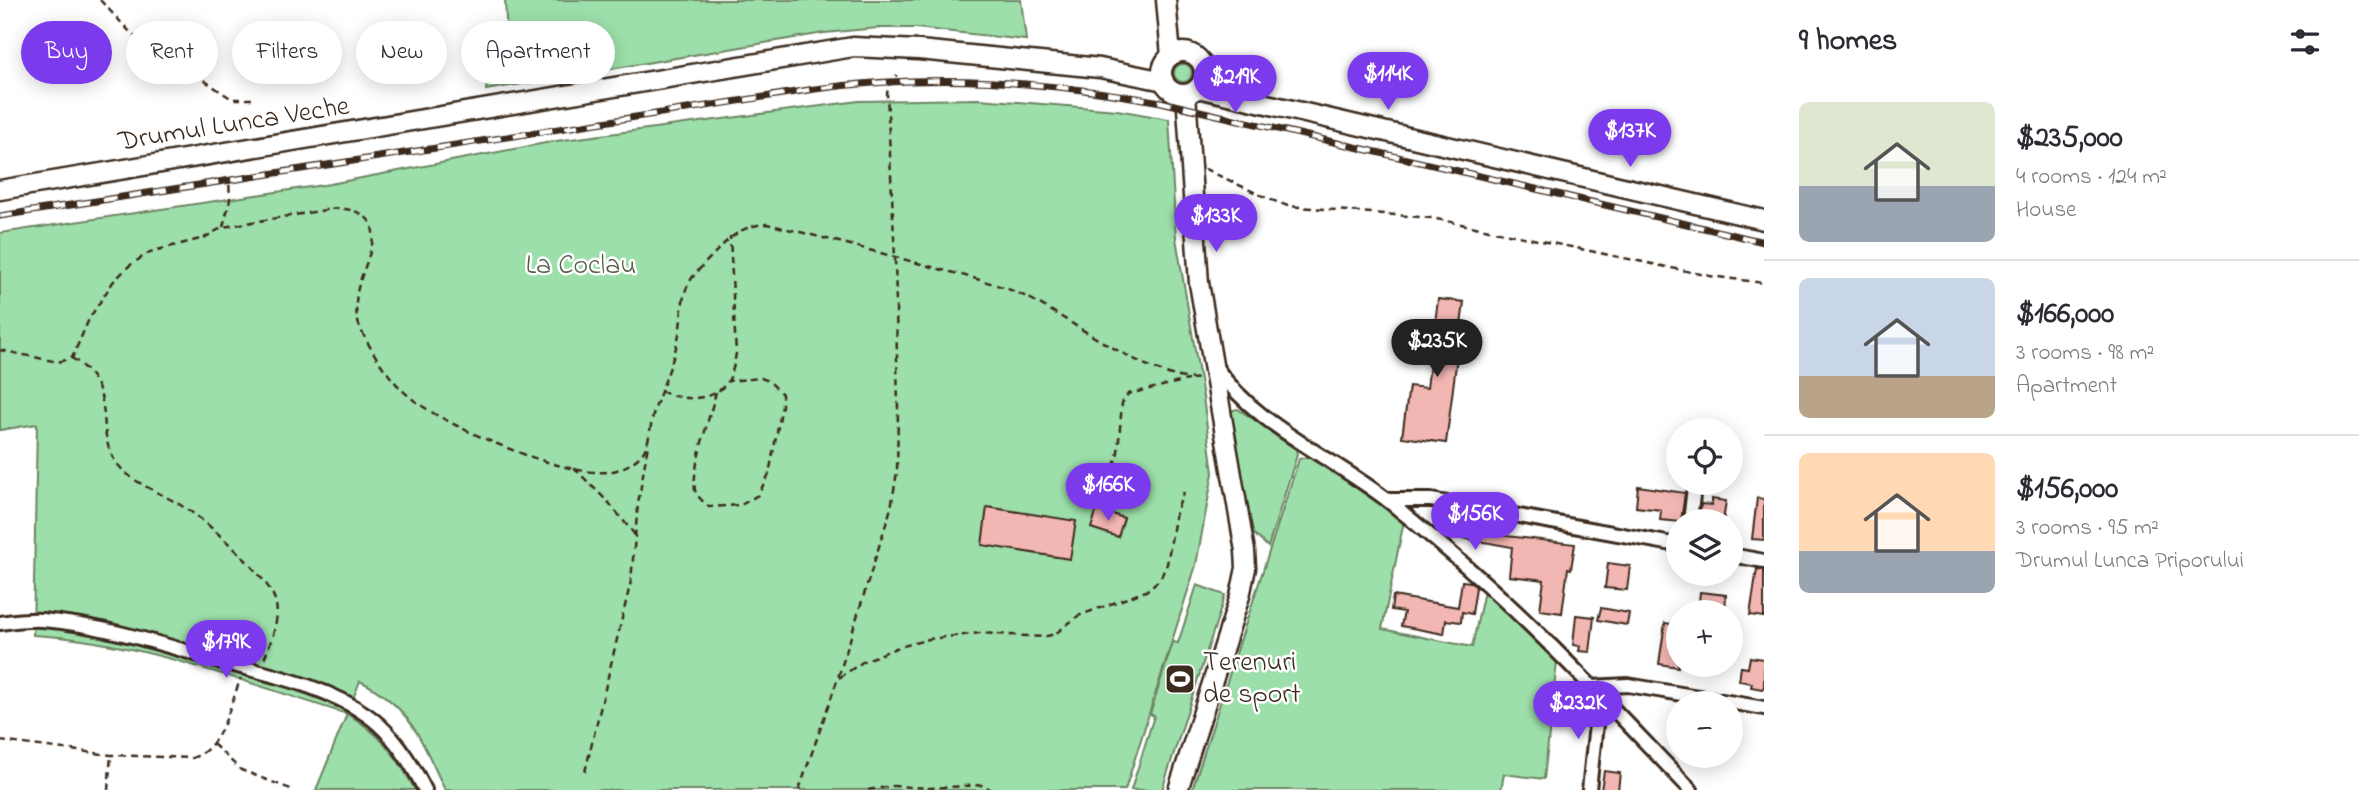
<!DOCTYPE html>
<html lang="en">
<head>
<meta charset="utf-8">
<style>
  :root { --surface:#fff; --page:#f2f2f3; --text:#2b2b33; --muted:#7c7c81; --line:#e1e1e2; --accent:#7c3aed }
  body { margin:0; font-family:"Indie Flower",sans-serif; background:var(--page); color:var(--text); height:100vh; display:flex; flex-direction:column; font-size:26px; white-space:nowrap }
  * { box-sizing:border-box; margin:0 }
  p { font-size:23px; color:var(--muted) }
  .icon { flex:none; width:38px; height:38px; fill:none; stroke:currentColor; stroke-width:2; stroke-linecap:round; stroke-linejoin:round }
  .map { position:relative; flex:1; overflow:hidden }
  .sheet { display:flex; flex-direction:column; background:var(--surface); width:595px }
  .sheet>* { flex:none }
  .top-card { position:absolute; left:21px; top:21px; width:665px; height:63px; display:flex; gap:14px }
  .tools { position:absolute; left:1666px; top:418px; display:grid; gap:14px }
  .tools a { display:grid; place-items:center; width:77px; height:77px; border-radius:50%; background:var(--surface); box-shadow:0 4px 18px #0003; font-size:35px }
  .price { position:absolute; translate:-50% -60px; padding:0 16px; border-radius:24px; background:var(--accent); color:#fff; font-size:23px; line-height:46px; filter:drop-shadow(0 2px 4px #0008) }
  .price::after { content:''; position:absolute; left:50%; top:42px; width:21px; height:16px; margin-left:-10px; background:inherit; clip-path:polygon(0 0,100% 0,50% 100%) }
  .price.on { background:#222; color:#fff }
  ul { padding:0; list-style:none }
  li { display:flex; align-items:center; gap:21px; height:175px; padding:0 35px }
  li+li { border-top:2px solid var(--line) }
  li span { display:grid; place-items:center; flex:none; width:196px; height:140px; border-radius:10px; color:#555 }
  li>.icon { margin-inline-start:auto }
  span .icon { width:84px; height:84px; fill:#fffc; stroke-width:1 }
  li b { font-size:30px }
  h2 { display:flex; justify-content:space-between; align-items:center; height:84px; padding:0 35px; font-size:30px }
  .chip { padding:0 24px; border-radius:32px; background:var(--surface); box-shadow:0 4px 18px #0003; font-size:24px; line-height:63px }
  .chip.on { background:var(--accent); color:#fff }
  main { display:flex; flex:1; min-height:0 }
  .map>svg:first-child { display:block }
  .green { fill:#9ddfaa; stroke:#6c8464; stroke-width:2 }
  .building { fill:#f3b7b3; stroke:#3b2a1e; stroke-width:2 }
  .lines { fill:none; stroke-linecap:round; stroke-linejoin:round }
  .street-casing { stroke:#3b2a1e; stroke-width:18 }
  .secondary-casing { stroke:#3b2a1e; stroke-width:23 }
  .path { stroke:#3b2a1e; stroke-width:2.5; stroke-dasharray:7 5; stroke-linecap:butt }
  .street { stroke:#fff; stroke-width:12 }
  .secondary { stroke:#fff; stroke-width:18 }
  .rail-casing { stroke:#3b2a1e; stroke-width:7 }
  .rail { stroke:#fff; stroke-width:4.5; stroke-dasharray:13; stroke-linecap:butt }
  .labels { text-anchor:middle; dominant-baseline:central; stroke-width:5; stroke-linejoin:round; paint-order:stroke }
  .street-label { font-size:28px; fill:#3b2a1e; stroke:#fff }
  .park-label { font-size:28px; fill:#586048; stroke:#fff }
  .poi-label { font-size:28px; fill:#3b2a1e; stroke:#fff; text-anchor:start }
</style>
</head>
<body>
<main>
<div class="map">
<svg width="1764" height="790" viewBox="0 0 1764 790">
  <rect width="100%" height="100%" fill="#fff"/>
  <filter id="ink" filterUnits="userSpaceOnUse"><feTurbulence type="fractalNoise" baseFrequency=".0143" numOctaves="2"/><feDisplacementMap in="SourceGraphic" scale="14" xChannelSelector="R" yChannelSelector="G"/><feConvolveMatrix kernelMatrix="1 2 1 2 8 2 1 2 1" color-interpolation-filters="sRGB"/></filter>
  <g filter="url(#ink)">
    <!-- green -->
    <g class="green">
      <polygon points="505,0 1021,0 1026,40 916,28 878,28 824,33 486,90 488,73 507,39"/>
      <circle cx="1183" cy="73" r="9"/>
      <path d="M979,99L1117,110L1169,119L1176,238L1203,397L1213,473L1196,565L1125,790H445C422,742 411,706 360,681L347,714C379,731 399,759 415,790H316L347,714C247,683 137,640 33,635L37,424L0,430V233L330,184L556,141L859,101Z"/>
      <polygon points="1238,409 1296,448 1297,455 1268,547 1253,533 1231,415 1233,410"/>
      <polygon points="1310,456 1404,521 1382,629 1472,647 1484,591 1557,662 1544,779 1504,774 1501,790 1192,790 1299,459"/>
      <polygon points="1197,585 1225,595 1162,790 1131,790 1154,716 1150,714 1173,642 1178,643"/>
    </g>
    <!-- building -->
    <g class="building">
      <polygon points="1438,299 1464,302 1446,443 1402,437 1409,386 1427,388"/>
      <polygon points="1638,486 1685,493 1681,522 1660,520 1661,510 1636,507"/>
      <polygon points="1757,498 1764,499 1764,540 1752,539"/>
      <polygon points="1712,499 1726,501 1723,522 1699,522 1701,504 1712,505"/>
      <polygon points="987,507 1076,521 1070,559 982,545"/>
      <polygon points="1097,509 1124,518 1118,537 1091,528"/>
      <polygon points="1465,521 1500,526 1498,535 1575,544 1571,569 1568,568 1562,613 1540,610 1544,580 1509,576 1512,547 1462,538"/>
      <polygon points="1608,563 1630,566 1627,590 1605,588"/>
      <polygon points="1757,569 1764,570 1764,617 1750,615"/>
      <polygon points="1462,581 1471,582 1476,587 1472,614 1462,612 1461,622 1446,620 1444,634 1401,626 1404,612 1391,610 1393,596 1458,607"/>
      <polygon points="1700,592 1726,595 1725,612 1698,612"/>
      <polygon points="1601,608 1629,613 1627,625 1598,620"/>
      <polygon points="1576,615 1594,617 1590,652 1579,651 1580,646 1573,645"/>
      <polygon points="1665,623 1678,625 1678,667 1659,664"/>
      <polygon points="1750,657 1764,659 1764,687 1762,689 1751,687 1752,683 1739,681 1741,667 1748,668"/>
      <polygon points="1604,771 1620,773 1618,790 1601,790"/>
    </g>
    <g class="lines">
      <!-- street casing -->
      <g class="street-casing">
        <g id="street">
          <path d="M1215,366C1257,428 1334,457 1391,503C1439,542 1487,583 1531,626C1586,679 1638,735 1691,790"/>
          <polyline points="1388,500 1431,500 1678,545"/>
          <polyline points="1690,522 1694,487"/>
          <polyline points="1731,555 1764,561"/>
          <path d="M0,623C14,621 28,619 42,620C104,625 164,645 223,662C270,675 326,686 367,715C393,733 411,762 425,790"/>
          <polyline points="1591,687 1628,685 1764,708"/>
          <polyline points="1589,790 1599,696"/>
        </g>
      </g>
      <!-- secondary casing -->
      <g class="secondary-casing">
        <g id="secondary">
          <polyline points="1166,0 1171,56"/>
          <circle cx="1183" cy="73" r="21"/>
          <polyline points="1204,71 1247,91"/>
          <polyline points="1198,88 1764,220"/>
          <polyline points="0,190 853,47 919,50 1100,68 1164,81"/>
          <polyline points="1178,790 1240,596 1246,568 1245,551 1199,283 1186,94"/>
        </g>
      </g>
      <!-- path -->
      <g class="path">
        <polyline points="100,0 132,34 152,49 199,77 232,99 252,99"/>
        <polyline points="1205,169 1269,199 1288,206 1432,218 1710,276 1764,283"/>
        <polyline points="223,227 230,200 229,180"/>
        <path d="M0,350L58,362L72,358L89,319L113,282L129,266L150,252L204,238L223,227L337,208C396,213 367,254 358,288C355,302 355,317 361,330C374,356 392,384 415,401C450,428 565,477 608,472C621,470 637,462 644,451C650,440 650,427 653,415C661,388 674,362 679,334C682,318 681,301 687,287C691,277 699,270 706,262C725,243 738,225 767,224C822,237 877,252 932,267C967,277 1005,284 1038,303C1071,321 1163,386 1199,378"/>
        <path d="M72,358C123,394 90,431 119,466C135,485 162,493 182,506C205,519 268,576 275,600C281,620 270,643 263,662"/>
        <path d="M661,391C681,401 713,403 728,381C733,373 734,363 736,354L730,236"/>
        <path d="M716,392C711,413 691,471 695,490C697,497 704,502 709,507L741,505L758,495L769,474L782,406V394L769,381L761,378L728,381"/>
        <polyline points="574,468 609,503 635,535"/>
        <polyline points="1111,478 1118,452 1122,403 1128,394 1188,380"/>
        <polyline points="839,678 864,661 896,648 929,639 980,633 1043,637 1055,634 1078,616 1146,591 1160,579 1167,564 1176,512 1184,492"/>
        <path d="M0,741L111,755L192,758C223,748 229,706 241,678"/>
        <polyline points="213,744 241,770 293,790"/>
        <polyline points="585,772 631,581 638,504 648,445"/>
        <polyline points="108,790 111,755"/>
        <polyline points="799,790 838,678 891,508 897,472 898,409 895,257 887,93 890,81 897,75"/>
        <polyline points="868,790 892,786 930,788 983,785 992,790"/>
      </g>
      <!-- street -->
      <use href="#street" class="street"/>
      <!-- secondary -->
      <use href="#secondary" class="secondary"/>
      <!-- rail casing -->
      <g class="rail-casing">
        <path id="rail" d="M0,216L815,89C936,73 1042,81 1161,102L1764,242"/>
      </g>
      <!-- rail -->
      <use href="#rail" class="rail"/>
    </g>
  </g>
  <!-- icons -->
  <defs>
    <g id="stadium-square" transform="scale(1.575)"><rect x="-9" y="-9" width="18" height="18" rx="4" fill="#3b2a1e" stroke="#fff"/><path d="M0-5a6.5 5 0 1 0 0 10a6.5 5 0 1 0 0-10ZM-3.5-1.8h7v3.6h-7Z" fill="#fff"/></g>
  </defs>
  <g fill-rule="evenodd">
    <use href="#stadium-square" x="1180" y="679"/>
  </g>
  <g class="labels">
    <!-- street labels -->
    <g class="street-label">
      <text transform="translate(234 125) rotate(-9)">Drumul Lunca Veche</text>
    </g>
    <!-- park labels -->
    <g class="park-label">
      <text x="581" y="266">La Coclau</text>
    </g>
    <!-- poi labels -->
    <g class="poi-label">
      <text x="1203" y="663">Terenuri<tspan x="1203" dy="32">de sport</tspan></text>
    </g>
  </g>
</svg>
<div class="tools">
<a><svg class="icon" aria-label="locate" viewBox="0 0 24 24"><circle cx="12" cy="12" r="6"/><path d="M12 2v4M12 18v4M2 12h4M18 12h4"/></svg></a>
<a><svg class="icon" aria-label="layers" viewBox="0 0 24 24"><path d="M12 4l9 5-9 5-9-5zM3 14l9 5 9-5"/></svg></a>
<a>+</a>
<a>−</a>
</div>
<b class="price" style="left:1388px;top:112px">$114K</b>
<b class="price" style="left:1235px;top:115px">$219K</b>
<b class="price" style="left:1630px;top:169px">$137K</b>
<b class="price" style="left:1216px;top:254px">$133K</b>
<b class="price on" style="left:1437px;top:379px">$235K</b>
<b class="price" style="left:1108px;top:523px">$166K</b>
<b class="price" style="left:1475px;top:552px">$156K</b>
<b class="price" style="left:226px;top:680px">$179K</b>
<b class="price" style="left:1578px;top:741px">$232K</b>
<div class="top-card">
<a class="chip on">Buy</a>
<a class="chip">Rent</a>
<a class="chip">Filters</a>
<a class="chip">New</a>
<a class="chip">Apartment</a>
</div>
</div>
<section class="sheet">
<h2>9 homes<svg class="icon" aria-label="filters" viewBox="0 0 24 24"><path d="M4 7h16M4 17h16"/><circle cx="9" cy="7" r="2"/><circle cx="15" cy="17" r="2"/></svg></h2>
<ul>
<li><span style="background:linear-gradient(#dfe7d0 60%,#9aa5b1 0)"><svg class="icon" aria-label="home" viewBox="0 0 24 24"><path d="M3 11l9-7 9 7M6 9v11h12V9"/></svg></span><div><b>$235,000</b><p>4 rooms · 124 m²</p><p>House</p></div></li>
<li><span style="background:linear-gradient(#c9d6e8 70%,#b9a48a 0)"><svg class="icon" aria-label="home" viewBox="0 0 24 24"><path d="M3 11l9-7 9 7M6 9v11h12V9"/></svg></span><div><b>$166,000</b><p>3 rooms · 98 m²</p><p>Apartment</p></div></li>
<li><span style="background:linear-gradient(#ffd9b3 70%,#9aa5b1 0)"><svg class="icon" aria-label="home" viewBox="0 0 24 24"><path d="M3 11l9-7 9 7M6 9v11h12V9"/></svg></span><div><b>$156,000</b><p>3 rooms · 95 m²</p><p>Drumul Lunca Priporului</p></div></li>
</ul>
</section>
</main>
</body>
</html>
